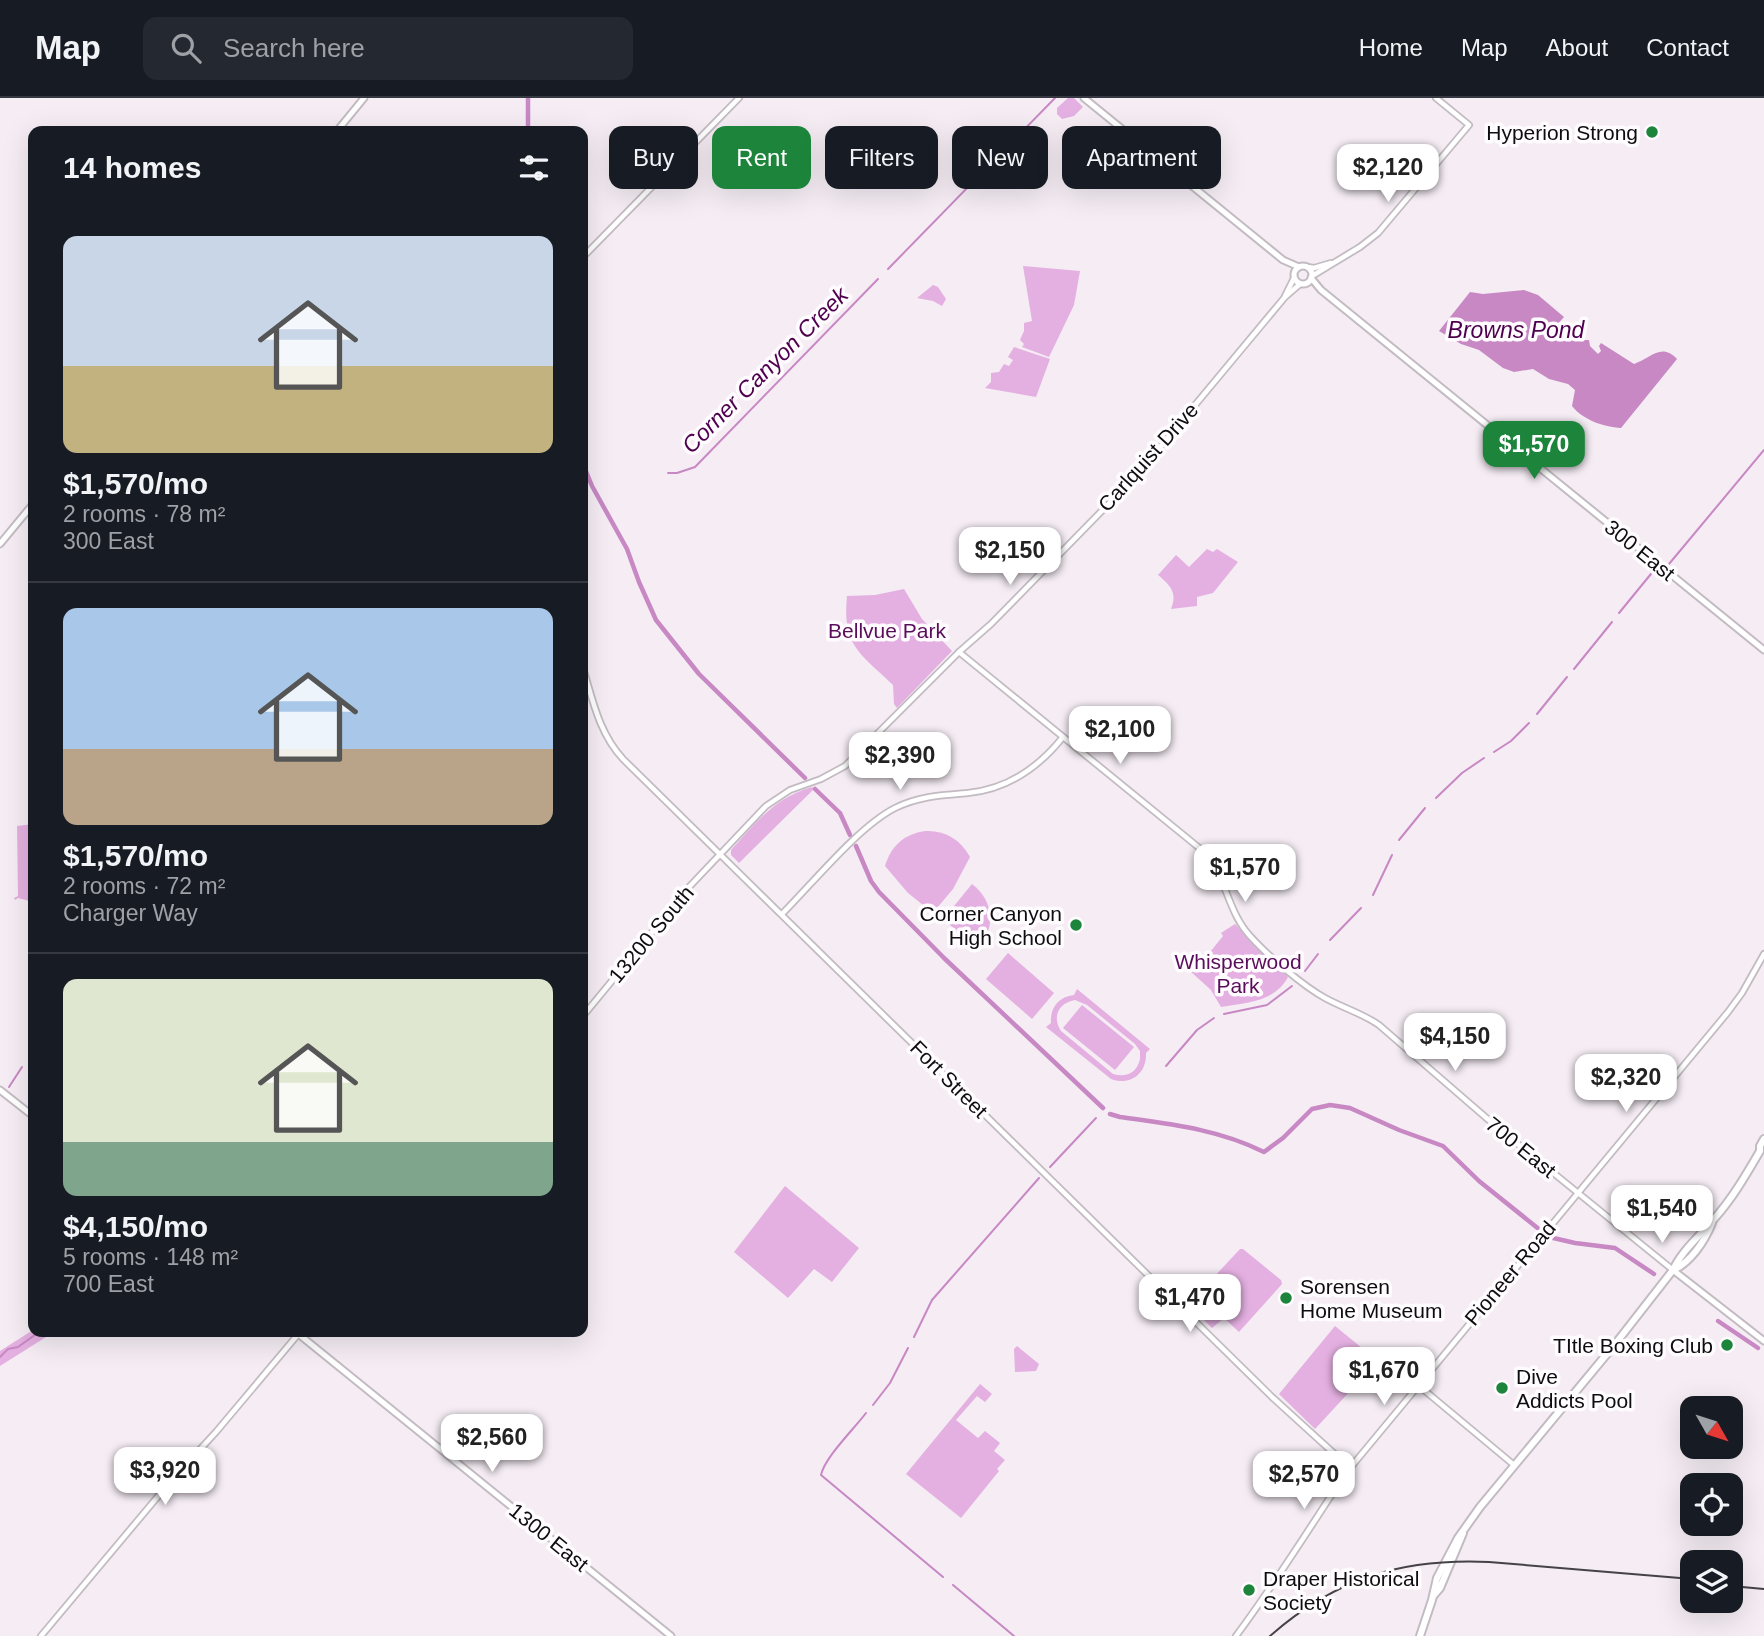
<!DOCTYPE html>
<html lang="en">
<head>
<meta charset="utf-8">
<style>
  :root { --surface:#171b24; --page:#242831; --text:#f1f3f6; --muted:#9ea1a6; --line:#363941; --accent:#1c853b }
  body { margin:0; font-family:Helvetica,sans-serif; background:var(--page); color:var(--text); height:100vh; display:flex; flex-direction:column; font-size:26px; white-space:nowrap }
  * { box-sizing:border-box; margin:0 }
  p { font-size:23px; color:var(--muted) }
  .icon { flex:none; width:38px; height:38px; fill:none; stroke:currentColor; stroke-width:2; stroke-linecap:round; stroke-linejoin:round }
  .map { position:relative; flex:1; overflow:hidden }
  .side { position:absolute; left:28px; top:28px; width:560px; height:1211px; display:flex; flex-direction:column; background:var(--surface); border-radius:14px; box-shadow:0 7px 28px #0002 }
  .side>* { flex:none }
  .top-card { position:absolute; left:609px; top:28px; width:665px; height:63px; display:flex; gap:14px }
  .needle { width:46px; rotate:129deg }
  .tools { position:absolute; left:1680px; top:1298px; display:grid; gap:14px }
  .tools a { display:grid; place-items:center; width:63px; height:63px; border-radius:14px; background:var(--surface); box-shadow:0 7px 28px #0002; font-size:35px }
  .price { position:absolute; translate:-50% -60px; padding:0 16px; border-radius:14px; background:#fff; color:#222; font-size:23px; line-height:46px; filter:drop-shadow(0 2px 4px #0008) }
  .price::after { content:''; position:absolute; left:50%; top:42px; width:21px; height:16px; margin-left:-10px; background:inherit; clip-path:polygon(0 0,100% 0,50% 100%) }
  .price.current { background:var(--accent); color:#fff }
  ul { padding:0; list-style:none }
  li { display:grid; align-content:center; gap:14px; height:371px; padding:0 35px }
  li+li { border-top:2px solid var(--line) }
  li span { display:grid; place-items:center; height:217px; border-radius:14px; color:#555 }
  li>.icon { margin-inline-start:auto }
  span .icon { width:126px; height:126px; fill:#fffc; stroke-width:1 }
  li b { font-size:30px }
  h2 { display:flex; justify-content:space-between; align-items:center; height:84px; padding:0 35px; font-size:30px }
  .tag { padding:0 24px; border-radius:14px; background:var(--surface); box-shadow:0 7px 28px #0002; font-size:24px; line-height:63px }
  .tag.current { background:var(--accent); color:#fff }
  header { display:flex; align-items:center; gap:42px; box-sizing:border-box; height:98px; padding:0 35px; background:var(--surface); border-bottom:2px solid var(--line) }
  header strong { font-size:33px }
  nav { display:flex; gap:38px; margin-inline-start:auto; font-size:24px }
  .search { width:490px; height:63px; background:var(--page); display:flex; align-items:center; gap:18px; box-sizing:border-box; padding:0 24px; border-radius:14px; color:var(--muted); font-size:26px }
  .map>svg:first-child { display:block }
  .green { fill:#e4b0e1; fill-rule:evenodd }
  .water { fill:#c788c4 }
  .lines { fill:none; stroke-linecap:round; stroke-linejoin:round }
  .stream { stroke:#c788c4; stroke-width:2 }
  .canal { stroke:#c788c4; stroke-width:4.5 }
  .tertiary-casing { stroke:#c3bbc2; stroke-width:8 }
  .secondary-casing { stroke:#c3bbc2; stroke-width:9 }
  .primary-casing { stroke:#c3bbc2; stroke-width:10 }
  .tertiary { stroke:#fff; stroke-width:4.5 }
  .secondary { stroke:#fff; stroke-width:5 }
  .primary { stroke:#fff; stroke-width:6 }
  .tram { stroke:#454245; stroke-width:2 }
  .poi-dot { fill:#1c853b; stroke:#fffcff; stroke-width:2.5 }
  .labels { text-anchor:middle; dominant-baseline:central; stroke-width:7; stroke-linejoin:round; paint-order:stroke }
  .poi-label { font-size:21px; fill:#0e0c0e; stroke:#fffcff; text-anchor:end }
  .street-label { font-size:21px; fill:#0e0c0e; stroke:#fffcff }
  .park-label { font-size:21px; fill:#5a0d5a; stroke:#fffcff }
  .water-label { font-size:23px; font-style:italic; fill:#4e004e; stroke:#fffcff }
</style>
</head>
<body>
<header>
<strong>Map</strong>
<div class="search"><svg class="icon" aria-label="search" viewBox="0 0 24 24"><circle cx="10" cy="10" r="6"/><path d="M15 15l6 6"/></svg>Search here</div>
<nav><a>Home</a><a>Map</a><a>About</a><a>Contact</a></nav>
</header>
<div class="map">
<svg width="1764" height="1538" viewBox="0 0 1764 1538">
  <rect width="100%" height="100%" fill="#f5ecf4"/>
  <!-- green -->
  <g class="green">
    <polygon points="1068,0 1074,0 1083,9 1074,18 1062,21 1057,16 1057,10"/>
    <polygon points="1023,168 1080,173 1074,207 1049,259 1022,249 1024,246 1020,242 1024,233 1024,225 1032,223"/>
    <polygon points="933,187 938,189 946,201 942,208 933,203 917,200"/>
    <polygon points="1014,249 1050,261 1036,299 985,290 991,284 991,275 999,274 1004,266 1009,268 1013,262 1008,259"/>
    <path d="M1207,451L1213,454L1217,451L1238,464L1213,495L1197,499V508L1171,511C1178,495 1170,487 1158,477L1176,457L1189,469Z"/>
    <path d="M904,491L922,521L952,553L897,610L894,606L893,587C860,555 842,548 847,498L875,497Z"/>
    <path d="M812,689L814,691L739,765L731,757V752C757,724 774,700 812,689Z"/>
    <polygon points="33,726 33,804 18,800 15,802 14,800 18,798 17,728"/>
    <path d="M925,733C945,732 960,741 970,759L953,791L937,810L928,811L908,795L885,768C891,748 904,736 925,733Z"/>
    <path d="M972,786C994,803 996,830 978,850L945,823V819Z"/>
    <path d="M1235,826L1288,879C1275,904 1245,905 1221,909L1211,892L1190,873L1194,874L1223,838L1221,835Z"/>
    <polygon points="1008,855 1054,895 1032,921 986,881"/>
    <path d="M1077,891L1150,951L1146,955C1147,976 1130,988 1111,981L1046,929L1051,925C1050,910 1058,899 1074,897ZM1075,902L1087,907L1135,946L1140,953V961C1137,975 1126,980 1113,976L1061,933C1052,919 1058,905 1075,902Z"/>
    <polygon points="1082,907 1134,949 1115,972 1063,930"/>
    <polygon points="785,1088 859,1150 832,1184 814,1171 788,1200 734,1154"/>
    <polygon points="1240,1151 1243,1151 1281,1182 1282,1186 1239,1234 1224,1220 1212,1230 1198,1216 1209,1204 1199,1195"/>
    <polygon points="1335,1228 1378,1263 1315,1331 1279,1296"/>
    <polygon points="33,1232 54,1234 0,1268 0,1253"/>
    <polygon points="1017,1248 1039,1266 1036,1273 1015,1274 1014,1251"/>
    <polygon points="980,1286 992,1296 985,1304 977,1298 956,1322 978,1340 985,1333 1000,1345 994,1353 1005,1362 997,1371 999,1373 961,1420 906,1376"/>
  </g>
  <!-- water -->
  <path class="water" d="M1524,192L1538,197L1564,219L1556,228L1561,236L1569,234L1581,242H1589L1590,248L1598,256L1601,253L1599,248L1601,245L1634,266C1650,261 1661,244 1677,261L1621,330C1604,329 1583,322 1572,308L1575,292L1568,286L1549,281L1533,271L1514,274L1503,270L1479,252L1461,246L1439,233L1470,194L1483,196Z"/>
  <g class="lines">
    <!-- stream -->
    <g class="stream">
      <polyline points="888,171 1055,0"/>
      <polyline points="668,375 677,375 695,369 878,181"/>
      <polyline points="1669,466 1764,352"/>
      <polyline points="1619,515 1655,471"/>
      <polyline points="1574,571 1612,524"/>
      <polyline points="1537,616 1567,579"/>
      <polyline points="1494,654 1511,643 1529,625"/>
      <polyline points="1436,700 1462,675 1484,660"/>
      <polyline points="1399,742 1425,710"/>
      <polyline points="1373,797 1392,757"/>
      <polyline points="1330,842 1361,810"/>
      <polyline points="1305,873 1318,856"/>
      <polyline points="1224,916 1267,907 1292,888"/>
      <polyline points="30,959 33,954"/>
      <polyline points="1166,968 1197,932 1214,920"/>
      <polyline points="9,989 22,969"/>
      <polyline points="1050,1069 1096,1020"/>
      <polyline points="914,1239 932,1202 1039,1080"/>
      <polyline points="0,1259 8,1251 18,1249 39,1234"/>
      <polyline points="873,1307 890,1285 908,1250"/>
      <path d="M866,1315C854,1331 825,1359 821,1377L943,1479"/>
      <polyline points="953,1487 1014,1538"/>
    </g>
    <!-- canal -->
    <g class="canal">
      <polyline points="528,33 528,0"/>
      <polyline points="583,366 592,388 627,451 639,484 656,522 699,576 805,680"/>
      <polyline points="815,691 840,715 850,737"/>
      <polyline points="856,748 871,783 879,794 944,860 1103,1010"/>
      <path d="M1110,1016L1120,1019C1170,1026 1218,1031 1264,1054L1283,1040L1312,1011L1330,1007L1350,1010L1399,1032L1443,1048L1479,1083L1540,1132"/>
      <polyline points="1549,1139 1575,1145 1615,1150 1654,1176"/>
      <polyline points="1718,1223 1758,1250"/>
    </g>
    <!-- tertiary casing -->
    <g class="tertiary-casing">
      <g id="tertiary">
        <polyline points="583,159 739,0"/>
        <polyline points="1307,169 1314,170 1331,165"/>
        <polyline points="1312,178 1360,149 1378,135 1469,27 1436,0"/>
        <polyline points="1285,198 1294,180"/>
        <path d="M959,554L1203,753C1227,779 1227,813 1250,838C1267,857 1303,888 1325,900C1343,910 1362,915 1379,927L1498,1030L1673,1172"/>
        <path d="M583,570C593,603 599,635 623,661L1272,1299L1350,1370"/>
        <path d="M782,816C813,785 858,729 895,710C919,698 943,697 968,695C1008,691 1039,669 1063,639"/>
        <polyline points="583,918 690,788 766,708 790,692 821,681 845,668 959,554 991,526 1136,378 1285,199 1300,186"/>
        <polyline points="1418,1287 1514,1367"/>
        <polyline points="41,1538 170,1384 216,1334 300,1234"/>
        <path d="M1236,1538C1275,1486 1310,1429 1346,1375L1728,914L1742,895L1764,856"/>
      </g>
    </g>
    <!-- secondary casing -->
    <g class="secondary-casing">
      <g id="secondary">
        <polyline points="1084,0 1283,162 1299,169"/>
        <polyline points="337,33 364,0"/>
        <circle cx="1303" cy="177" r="9"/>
        <polyline points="1311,180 1321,192 1764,552"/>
        <polyline points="0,446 33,406"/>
        <polyline points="0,992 33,1018"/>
        <polyline points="1673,1172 1764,1243"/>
        <polyline points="296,1234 671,1538"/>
      </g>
    </g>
    <!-- primary casing -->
    <g class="primary-casing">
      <g id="primary">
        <path d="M1673,1172C1690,1165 1705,1143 1712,1125"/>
        <polyline points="1434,1497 1440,1490 1463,1435"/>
        <path d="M1420,1538L1432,1502L1437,1480L1458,1440L1480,1409L1616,1245L1673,1172C1682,1152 1700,1138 1714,1121C1732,1101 1746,1077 1760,1053V1048L1764,1041"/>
      </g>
    </g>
    <!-- tertiary -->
    <use href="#tertiary" class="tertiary"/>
    <!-- secondary -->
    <use href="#secondary" class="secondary"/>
    <!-- primary -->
    <use href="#primary" class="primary"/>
    <!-- tram -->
    <g class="tram">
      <polyline points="1731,1488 1764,1491"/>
      <path d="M1270,1538C1336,1480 1402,1460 1489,1464L1692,1481"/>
    </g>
  </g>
  <!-- markers -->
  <g class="poi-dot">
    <circle cx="1652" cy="34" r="7"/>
    <circle cx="1076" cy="827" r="7"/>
    <circle cx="1286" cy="1200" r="7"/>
    <circle cx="1727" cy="1247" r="7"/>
    <circle cx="1502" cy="1290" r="7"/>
    <circle cx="1249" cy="1492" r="7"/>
  </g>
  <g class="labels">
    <!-- poi labels -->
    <g class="poi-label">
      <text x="1638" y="34">Hyperion Strong</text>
      <text x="1062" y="815">Corner Canyon<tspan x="1062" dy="24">High School</tspan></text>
      <text x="1300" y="1188" text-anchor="start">Sorensen<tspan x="1300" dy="24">Home Museum</tspan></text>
      <text x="1713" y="1247">TItle Boxing Club</text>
      <text x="1516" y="1278" text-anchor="start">Dive<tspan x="1516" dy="24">Addicts Pool</tspan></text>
      <text x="1263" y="1480" text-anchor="start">Draper Historical<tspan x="1263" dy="24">Society</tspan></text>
    </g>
    <!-- street labels -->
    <g class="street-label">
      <text transform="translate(1148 359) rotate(-48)">Carlquist Drive</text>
      <text transform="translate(1640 452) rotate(39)">300 East</text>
      <text transform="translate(651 836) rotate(-50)">13200 South</text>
      <text transform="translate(949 981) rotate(45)">Fort Street</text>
      <text transform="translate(1521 1049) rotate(39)">700 East</text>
      <text transform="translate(1510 1175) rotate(-50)">Pioneer Road</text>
      <text transform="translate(549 1439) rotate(39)">1300 East</text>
    </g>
    <!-- park labels -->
    <g class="park-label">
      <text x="887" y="532">Bellvue Park</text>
      <text x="1238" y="863">Whisperwood<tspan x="1238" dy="24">Park</tspan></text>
    </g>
    <!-- water labels -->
    <g class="water-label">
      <text x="1516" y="232">Browns Pond</text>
      <text transform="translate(765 272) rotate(-45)">Corner Canyon Creek</text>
    </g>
  </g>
</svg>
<div class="tools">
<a><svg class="needle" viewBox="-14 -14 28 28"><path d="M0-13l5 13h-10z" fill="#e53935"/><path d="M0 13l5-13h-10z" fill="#9ea1a6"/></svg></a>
<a><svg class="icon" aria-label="locate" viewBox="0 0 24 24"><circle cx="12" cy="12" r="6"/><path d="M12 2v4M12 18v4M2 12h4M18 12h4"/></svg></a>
<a><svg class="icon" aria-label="layers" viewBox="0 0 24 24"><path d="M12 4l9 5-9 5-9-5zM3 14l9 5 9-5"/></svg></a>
</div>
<b class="price" style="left:1388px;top:106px">$2,120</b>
<b class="price current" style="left:1534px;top:383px">$1,570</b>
<b class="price" style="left:1010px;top:489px">$2,150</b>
<b class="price" style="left:1120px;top:668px">$2,100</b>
<b class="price" style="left:900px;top:694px">$2,390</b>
<b class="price" style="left:1245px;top:806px">$1,570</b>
<b class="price" style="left:1455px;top:975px">$4,150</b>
<b class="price" style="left:1626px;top:1016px">$2,320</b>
<b class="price" style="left:1662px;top:1147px">$1,540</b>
<b class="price" style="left:1190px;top:1236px">$1,470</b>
<b class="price" style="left:1384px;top:1309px">$1,670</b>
<b class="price" style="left:492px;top:1376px">$2,560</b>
<b class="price" style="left:165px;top:1409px">$3,920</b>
<b class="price" style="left:1304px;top:1413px">$2,570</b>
<div class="top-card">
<a class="tag">Buy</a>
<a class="tag current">Rent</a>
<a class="tag">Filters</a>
<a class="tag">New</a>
<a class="tag">Apartment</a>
</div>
<section class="side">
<h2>14 homes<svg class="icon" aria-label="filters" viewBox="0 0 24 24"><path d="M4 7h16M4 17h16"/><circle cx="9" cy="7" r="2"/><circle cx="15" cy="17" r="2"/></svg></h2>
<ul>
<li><span style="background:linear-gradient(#c9d6e8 60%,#c2b280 0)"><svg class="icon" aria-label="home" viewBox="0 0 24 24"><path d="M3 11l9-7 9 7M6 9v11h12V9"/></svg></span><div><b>$1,570/mo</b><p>2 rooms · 78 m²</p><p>300 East</p></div></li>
<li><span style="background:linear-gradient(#a9c7e8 65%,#b9a48a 0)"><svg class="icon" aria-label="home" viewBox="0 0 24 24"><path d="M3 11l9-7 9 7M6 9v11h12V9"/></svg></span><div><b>$1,570/mo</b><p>2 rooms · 72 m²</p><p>Charger Way</p></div></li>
<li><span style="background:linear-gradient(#dfe7d0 75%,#7fa58c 0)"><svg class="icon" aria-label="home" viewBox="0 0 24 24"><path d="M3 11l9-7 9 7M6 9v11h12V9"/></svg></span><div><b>$4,150/mo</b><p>5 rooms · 148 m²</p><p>700 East</p></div></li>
</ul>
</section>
</div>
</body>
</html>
